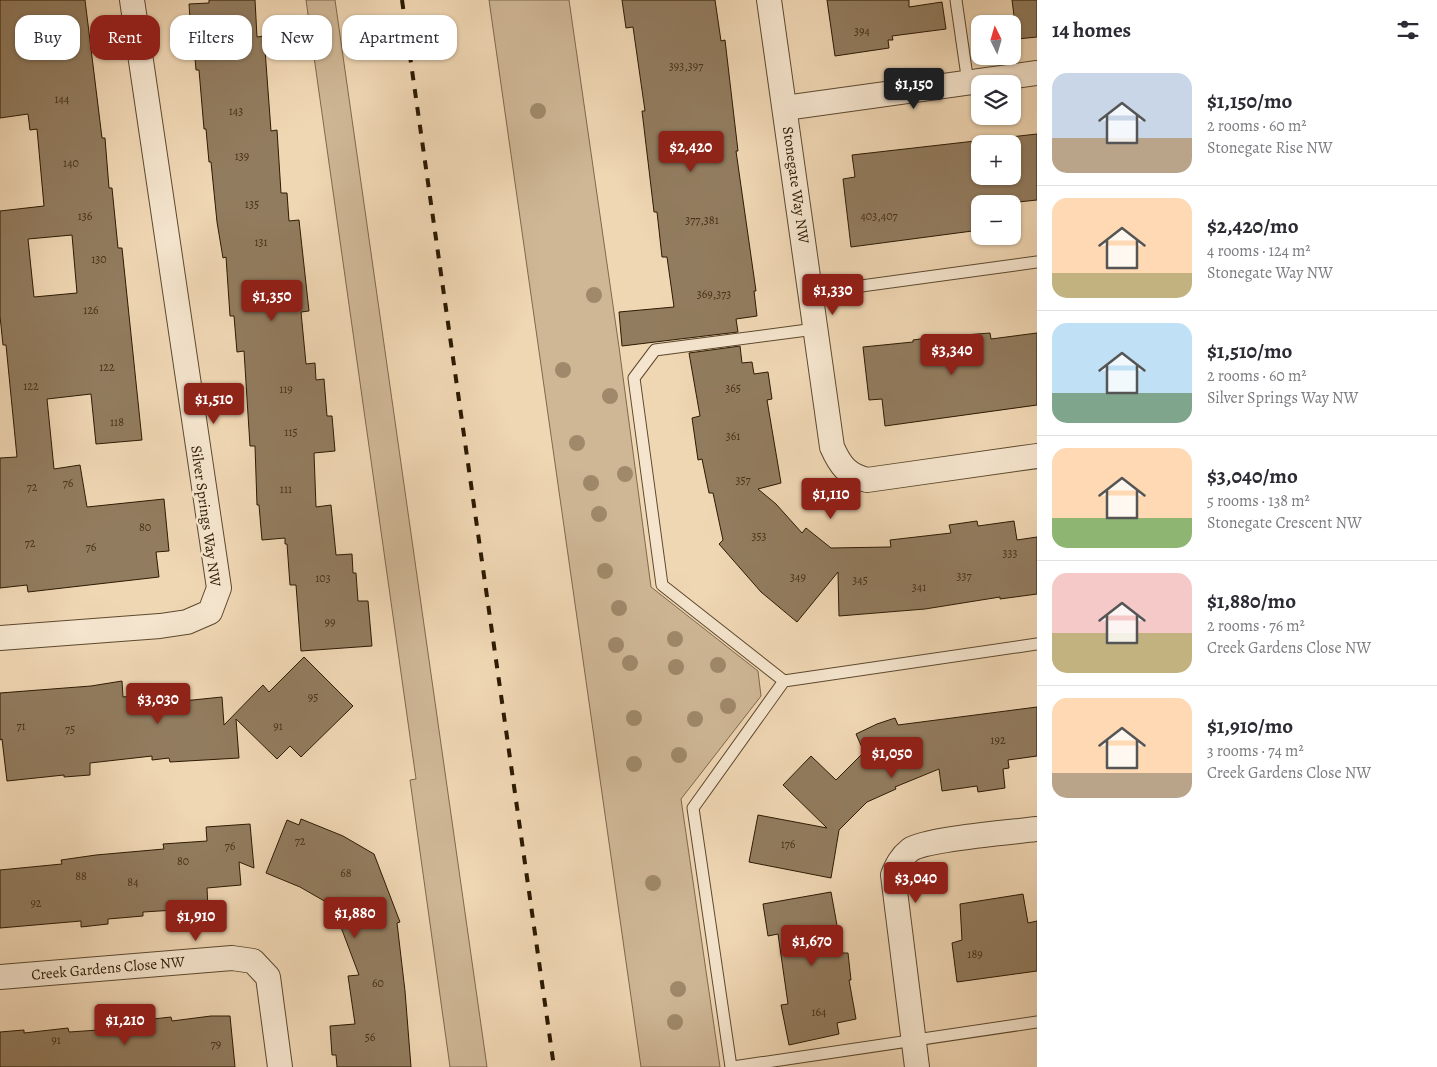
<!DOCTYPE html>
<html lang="en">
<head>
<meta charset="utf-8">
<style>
  :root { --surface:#fff; --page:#f7f7f7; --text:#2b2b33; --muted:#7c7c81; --line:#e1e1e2; --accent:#8f2418 }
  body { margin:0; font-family:Alegreya,serif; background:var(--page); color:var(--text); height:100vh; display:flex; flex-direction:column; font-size:19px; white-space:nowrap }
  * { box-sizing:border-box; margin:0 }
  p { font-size:16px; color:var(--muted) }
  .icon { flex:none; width:28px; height:28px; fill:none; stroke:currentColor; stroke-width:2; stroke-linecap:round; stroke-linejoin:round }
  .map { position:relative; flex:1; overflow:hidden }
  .side { display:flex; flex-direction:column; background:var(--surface); width:400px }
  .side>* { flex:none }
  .hud { position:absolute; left:15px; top:15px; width:475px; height:45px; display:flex; gap:10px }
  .needle { width:32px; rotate:355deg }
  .fabs { position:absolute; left:971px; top:15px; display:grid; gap:10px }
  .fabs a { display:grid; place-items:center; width:50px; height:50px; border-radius:10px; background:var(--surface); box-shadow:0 1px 4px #0004; font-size:25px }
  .price { position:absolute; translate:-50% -42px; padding:0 11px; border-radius:5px; background:var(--accent); color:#fff; font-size:16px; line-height:32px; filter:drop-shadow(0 1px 2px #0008) }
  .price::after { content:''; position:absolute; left:50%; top:30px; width:15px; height:11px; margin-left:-8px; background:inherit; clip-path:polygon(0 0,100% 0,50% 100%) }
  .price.active { background:#222; color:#fff }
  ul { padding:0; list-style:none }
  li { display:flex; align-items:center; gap:15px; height:125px; padding:0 15px }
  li+li { border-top:1px solid var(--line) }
  li span { display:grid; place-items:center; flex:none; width:140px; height:100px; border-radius:15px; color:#555 }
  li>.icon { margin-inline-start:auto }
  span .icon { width:60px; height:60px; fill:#fffc; stroke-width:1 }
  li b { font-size:21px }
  h2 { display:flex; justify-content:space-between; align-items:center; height:60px; padding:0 15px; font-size:21px }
  .pill { padding:0 18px; border-radius:15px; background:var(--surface); box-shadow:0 1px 4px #0004; font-size:18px; line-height:45px }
  .pill.active { background:var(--accent); color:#fff }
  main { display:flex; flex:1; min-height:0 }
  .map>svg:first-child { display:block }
  .green { fill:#cfb796; stroke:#7e684c }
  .building { fill:#927c5f; stroke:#2c1a02; fill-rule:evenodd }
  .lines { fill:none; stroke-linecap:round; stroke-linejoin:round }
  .service-casing { stroke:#5d492e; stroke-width:13 }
  .minor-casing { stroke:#5d492e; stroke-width:26 }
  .service { stroke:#f5e5ce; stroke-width:11 }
  .minor { stroke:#f5e5ce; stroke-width:24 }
  .rail { stroke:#2c1a02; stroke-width:4; stroke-dasharray:9 9; stroke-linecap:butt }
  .tree { fill:#9f896a }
  .labels { text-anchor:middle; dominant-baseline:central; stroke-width:5; stroke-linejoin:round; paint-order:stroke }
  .number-label { font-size:12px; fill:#463219 }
  .street-label { font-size:15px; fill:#2c1a02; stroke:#f5e5ce }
</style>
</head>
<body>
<main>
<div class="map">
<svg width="1037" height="1067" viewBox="0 0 1037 1067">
  <rect width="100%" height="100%" fill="#f0d7b4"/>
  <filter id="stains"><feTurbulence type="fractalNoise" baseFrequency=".004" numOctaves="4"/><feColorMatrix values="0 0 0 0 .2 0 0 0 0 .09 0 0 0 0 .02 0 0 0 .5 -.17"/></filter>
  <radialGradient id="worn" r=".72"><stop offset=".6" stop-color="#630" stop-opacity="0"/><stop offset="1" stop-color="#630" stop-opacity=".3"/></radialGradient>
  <!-- green -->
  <g class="green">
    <polygon points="306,0 335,0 487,1067 450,1067 410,780 416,779"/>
    <polygon points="489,0 569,0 619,347 651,587 758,671 761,696 681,799 720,1067 641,1067"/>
  </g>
  <!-- building -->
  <g class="building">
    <path d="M0,0H85L102,138H105L109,188H112L118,248H122L142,440L96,444L91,394L47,399L54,469L80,465L87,507L164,499L169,551L156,552L159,577L28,592L27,585L0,588V458L17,457L6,345H3L0,316V211L44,206L37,129L30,130L28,114L0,118ZM72,235L77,293L34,297L28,239Z"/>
    <polygon points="209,0 255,0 257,37 264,36 271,131 277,130 281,193 287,193 289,221 299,220 309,311 301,312 306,364 315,363 316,380 324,379 327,416 332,416 335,451 314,453 316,507 331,505 336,555 352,554 353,573 356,573 358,601 368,601 372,646 301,651 296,585 290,585 287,544 285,544 285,538 262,540 259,505 257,505 255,446 250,446 244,351 237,352 234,316 230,316 226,257 223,258 217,222 211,162 209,162 206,129 204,129 199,70 196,70 193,34 191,34 189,4 209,3"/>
    <polygon points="622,0 715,0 721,41 725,40 738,151 736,151 756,291 754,291 757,316 736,319 738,332 622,346 619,312 674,307 667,257 662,257 657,212 654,212 642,111 645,111 633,27 626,28"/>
    <polygon points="827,0 909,0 909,7 942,2 946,29 892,36 893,40 888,40 889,48 835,56"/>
    <polygon points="1012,0 1037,0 1037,37 1017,39"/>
    <path d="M1037,134V200L1018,202L1020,216L1012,217V204H980V230L851,247L843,179L855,177L852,155ZM980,144H1012V176H980Z"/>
    <polygon points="990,333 991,339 1037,333 1037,405 885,426 882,399 869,400 863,347 913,342 913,340 927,338"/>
    <polygon points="740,346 742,363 752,362 754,374 768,372 772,399 767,400 781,483 758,489 776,504 802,533 806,528 831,548 891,547 890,540 951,533 949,525 977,521 978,526 1014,521 1017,540 1037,537 1037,594 1000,599 1000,597 925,609 839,616 838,572 797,622 761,592 719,544 723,540 713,493 709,493 702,459 698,460 692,418 700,416 689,353"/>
    <polygon points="304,657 353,706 301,757 290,746 277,759 236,719 239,758 170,762 169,758 152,760 152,756 90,763 90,775 64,777 64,775 7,781 2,739 0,740 0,693 91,686 122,681 123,697 182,691 183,701 222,697 224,725 263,685 269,692"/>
    <polygon points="1037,707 1037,756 1008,760 1009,768 1003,769 1005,788 978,792 977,786 942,791 939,769 895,787 896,789 867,802 839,830 831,878 749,862 758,815 827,828 783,785 811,756 836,780 864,752 856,734 877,724 895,718 898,725"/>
    <polygon points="301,819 343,836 374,854 400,922 397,923 405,991 411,1067 337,1067 336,1055 332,1055 330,1026 355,1024 348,976 359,975 333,906 300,887 266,873 287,820 299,825"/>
    <polygon points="250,824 254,868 239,862 241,885 207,888 208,908 143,912 143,916 108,919 108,924 81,927 81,921 0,928 0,870 62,864 61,860 96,855 164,849 163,844 207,841 206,827"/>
    <polygon points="831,892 842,953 848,953 851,980 849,980 856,1019 837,1023 839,1034 789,1045 781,1005 788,1004 778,934 768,936 763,904"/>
    <polygon points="1023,894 1028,923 1037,921 1037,971 957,982 952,943 962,940 960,904"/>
    <polygon points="211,1016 230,1016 235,1067 0,1067 0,1032 24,1030 24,1033 68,1028 69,1032 144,1027 144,1020 171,1017 172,1021"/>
  </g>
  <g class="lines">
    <!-- service casing -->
    <g class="service-casing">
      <g id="service">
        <polyline points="956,0 968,83"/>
        <polyline points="810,293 1037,262"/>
        <polyline points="784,681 662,585 634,378 655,350 815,329"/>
        <polyline points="731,1067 693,808 784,681 1037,644"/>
        <polyline points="733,1067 1037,1022"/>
      </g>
    </g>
    <!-- minor casing -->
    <g class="minor-casing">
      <g id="minor">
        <path d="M769,0L832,447C840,465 847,475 867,480L1037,456"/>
        <polyline points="785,108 1037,73"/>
        <polyline points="0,638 160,626 187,622 210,612 219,588 132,0"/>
        <polyline points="0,977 232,958 253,961 268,977 280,1067"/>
        <path d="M917,1067L893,875C897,865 901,857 910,850C925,839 1014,832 1037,829"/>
      </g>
    </g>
    <!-- service -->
    <use href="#service" class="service"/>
    <!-- minor -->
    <use href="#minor" class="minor"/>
    <!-- rail -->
    <polyline class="rail" points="402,0 554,1067"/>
  </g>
  <!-- trees -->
  <g class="tree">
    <circle cx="538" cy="111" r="8"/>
    <circle cx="594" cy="295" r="8"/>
    <circle cx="563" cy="370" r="8"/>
    <circle cx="610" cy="396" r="8"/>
    <circle cx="577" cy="443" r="8"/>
    <circle cx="625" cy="474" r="8"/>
    <circle cx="591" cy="483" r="8"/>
    <circle cx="599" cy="514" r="8"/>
    <circle cx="605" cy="571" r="8"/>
    <circle cx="619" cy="608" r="8"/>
    <circle cx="675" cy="639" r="8"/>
    <circle cx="616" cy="645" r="8"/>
    <circle cx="630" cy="663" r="8"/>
    <circle cx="718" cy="665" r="8"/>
    <circle cx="676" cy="667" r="8"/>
    <circle cx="728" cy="706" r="8"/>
    <circle cx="634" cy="718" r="8"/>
    <circle cx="695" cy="719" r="8"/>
    <circle cx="679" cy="755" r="8"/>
    <circle cx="634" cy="764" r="8"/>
    <circle cx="653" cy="883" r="8"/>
    <circle cx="678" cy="989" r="8"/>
    <circle cx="675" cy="1022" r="8"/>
  </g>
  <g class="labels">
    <!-- number labels -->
    <g class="number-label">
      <text x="862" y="31">394</text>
      <text x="686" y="66">393,397</text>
      <text x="62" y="99">144</text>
      <text x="236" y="111">143</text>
      <text x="242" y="156">139</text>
      <text x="71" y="163">140</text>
      <text x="252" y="204">135</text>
      <text x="85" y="216">136</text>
      <text x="879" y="216">403,407</text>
      <text x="702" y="220">377,381</text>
      <text x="261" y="242">131</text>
      <text x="99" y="259">130</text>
      <text x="714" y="294">369,373</text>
      <text x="91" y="310">126</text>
      <text x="107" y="367">122</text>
      <text x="31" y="386">122</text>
      <text x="733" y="388">365</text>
      <text x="286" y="389">119</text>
      <text x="117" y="422">118</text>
      <text x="291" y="432">115</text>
      <text x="733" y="436">361</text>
      <text x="743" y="480">357</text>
      <text x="68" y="483">76</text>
      <text x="32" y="487">72</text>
      <text x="286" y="489">111</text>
      <text x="145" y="527">80</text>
      <text x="759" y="536">353</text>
      <text x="30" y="543">72</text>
      <text x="91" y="547">76</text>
      <text x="1010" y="553">333</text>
      <text x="964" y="576">337</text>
      <text x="798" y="577">349</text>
      <text x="323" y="578">103</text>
      <text x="860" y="580">345</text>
      <text x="919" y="587">341</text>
      <text x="330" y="622">99</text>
      <text x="313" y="697">95</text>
      <text x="21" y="726">71</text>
      <text x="278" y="726">91</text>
      <text x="70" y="729">75</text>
      <text x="998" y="740">192</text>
      <text x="300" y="841">72</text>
      <text x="788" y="844">176</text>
      <text x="230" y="846">76</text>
      <text x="183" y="861">80</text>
      <text x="346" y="873">68</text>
      <text x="81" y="876">88</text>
      <text x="133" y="882">84</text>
      <text x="36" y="903">92</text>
      <text x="975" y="954">189</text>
      <text x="378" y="983">60</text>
      <text x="819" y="1012">164</text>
      <text x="370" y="1037">56</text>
      <text x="56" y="1040">91</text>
      <text x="216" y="1044">79</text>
    </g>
    <!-- street labels -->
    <g class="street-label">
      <text transform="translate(796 185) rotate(82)">Stonegate Way NW</text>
      <text transform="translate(206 516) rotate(82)">Silver Springs Way NW</text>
      <text transform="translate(108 968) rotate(-5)">Creek Gardens Close NW</text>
    </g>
  </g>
  <rect width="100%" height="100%" filter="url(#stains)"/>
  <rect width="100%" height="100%" fill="url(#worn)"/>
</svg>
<div class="fabs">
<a><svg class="needle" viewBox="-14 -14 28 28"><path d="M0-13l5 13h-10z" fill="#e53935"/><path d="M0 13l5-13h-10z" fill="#7c7c81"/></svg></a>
<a><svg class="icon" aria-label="layers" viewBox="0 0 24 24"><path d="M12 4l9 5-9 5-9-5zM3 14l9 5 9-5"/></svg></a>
<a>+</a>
<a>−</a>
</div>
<b class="price active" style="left:914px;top:110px">$1,150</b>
<b class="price" style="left:691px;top:173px">$2,420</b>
<b class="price" style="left:833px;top:316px">$1,330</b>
<b class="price" style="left:272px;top:322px">$1,350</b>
<b class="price" style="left:952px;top:376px">$3,340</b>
<b class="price" style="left:214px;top:425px">$1,510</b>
<b class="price" style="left:831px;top:520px">$1,110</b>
<b class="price" style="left:158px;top:725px">$3,030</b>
<b class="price" style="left:892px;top:779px">$1,050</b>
<b class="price" style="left:916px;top:904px">$3,040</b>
<b class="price" style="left:355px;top:939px">$1,880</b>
<b class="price" style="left:196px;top:942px">$1,910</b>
<b class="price" style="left:812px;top:967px">$1,670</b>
<b class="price" style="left:125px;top:1046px">$1,210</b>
<div class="hud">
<a class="pill">Buy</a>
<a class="pill active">Rent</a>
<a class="pill">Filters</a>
<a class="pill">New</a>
<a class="pill">Apartment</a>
</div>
</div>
<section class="side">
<h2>14 homes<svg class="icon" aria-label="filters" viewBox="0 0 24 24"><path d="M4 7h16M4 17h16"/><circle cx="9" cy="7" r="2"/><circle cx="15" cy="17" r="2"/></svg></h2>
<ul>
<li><span style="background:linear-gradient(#c9d6e8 65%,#b9a48a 0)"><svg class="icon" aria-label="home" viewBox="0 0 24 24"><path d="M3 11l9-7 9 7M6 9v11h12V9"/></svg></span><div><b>$1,150/mo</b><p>2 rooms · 60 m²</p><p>Stonegate Rise NW</p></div></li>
<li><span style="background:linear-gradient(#ffd9b3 75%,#c2b280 0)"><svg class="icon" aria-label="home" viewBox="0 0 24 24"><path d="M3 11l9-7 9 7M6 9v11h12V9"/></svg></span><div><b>$2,420/mo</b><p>4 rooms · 124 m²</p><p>Stonegate Way NW</p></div></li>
<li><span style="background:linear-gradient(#bfe0f5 70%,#7fa58c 0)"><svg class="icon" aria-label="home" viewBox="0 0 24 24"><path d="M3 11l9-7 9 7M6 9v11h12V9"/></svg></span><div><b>$1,510/mo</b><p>2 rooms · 60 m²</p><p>Silver Springs Way NW</p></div></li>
<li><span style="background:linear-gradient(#ffd9b3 70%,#8fb573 0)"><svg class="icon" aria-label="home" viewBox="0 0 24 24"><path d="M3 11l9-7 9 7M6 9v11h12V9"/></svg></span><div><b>$3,040/mo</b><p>5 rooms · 138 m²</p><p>Stonegate Crescent NW</p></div></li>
<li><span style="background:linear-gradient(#f6c9c9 60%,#c2b280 0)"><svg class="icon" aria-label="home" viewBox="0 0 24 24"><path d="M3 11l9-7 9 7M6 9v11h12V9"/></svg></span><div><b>$1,880/mo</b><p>2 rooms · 76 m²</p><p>Creek Gardens Close NW</p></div></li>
<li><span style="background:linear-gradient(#ffd9b3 75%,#b9a48a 0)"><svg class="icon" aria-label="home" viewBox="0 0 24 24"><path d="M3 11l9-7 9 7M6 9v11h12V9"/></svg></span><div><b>$1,910/mo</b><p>3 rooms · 74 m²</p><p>Creek Gardens Close NW</p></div></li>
</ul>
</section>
</main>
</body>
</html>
